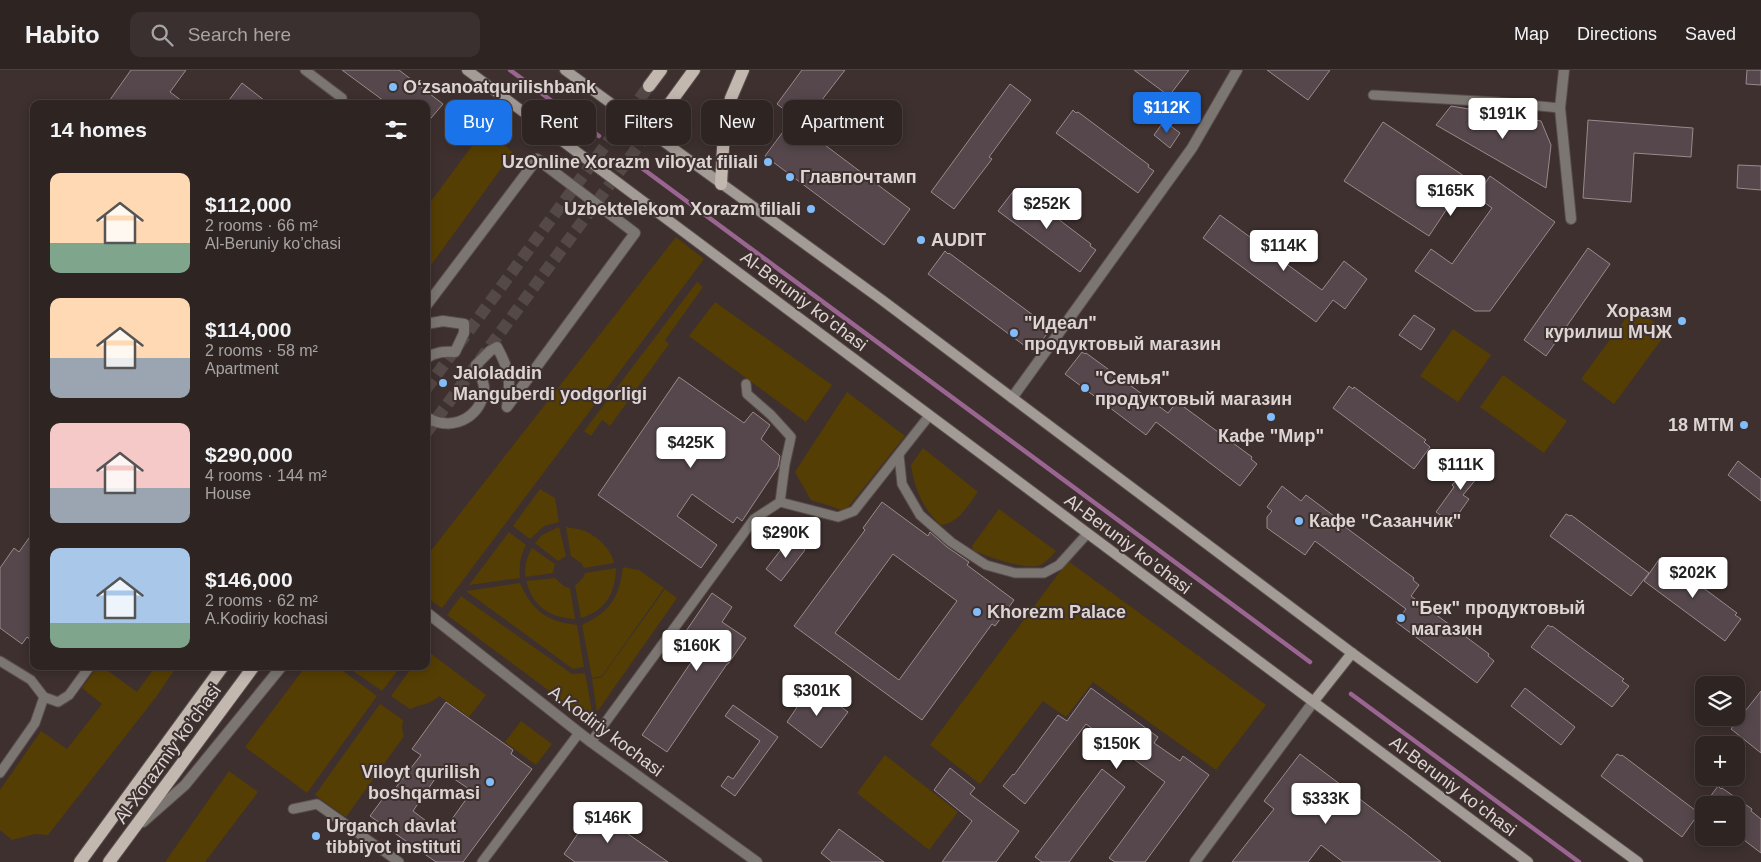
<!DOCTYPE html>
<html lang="en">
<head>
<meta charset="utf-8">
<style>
  :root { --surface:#2e2422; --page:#3a302f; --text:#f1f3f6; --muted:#a7a4a5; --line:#494140; --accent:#1a73e8 }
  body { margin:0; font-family:Arial,sans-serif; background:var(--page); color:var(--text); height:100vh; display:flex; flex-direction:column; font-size:19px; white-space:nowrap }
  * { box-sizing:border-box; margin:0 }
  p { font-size:16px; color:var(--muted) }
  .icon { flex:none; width:28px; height:28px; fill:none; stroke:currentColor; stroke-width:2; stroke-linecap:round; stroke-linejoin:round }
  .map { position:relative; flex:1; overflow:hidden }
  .details { position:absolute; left:30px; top:30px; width:400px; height:570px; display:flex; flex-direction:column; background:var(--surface); border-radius:10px; box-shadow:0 2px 12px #0003,0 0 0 1px var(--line) }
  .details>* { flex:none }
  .banner { position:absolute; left:445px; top:30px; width:475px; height:45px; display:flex; gap:10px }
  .buttons { position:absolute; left:1695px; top:606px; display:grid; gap:10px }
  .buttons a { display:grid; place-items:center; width:50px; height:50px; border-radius:10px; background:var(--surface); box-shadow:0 2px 12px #0003,0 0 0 1px var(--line); font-size:25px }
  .price { position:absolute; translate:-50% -42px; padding:0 11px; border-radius:5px; background:#fff; color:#222; font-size:16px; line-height:32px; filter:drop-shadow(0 1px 2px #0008) }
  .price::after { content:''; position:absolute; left:50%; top:30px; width:15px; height:11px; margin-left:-8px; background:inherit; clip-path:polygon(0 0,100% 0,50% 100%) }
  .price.on { background:var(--accent); color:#fff }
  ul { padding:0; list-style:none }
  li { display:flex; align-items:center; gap:15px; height:125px; padding:0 20px }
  li span { display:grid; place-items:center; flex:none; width:140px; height:100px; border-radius:10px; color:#555 }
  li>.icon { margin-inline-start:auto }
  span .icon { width:60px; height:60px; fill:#fffc; stroke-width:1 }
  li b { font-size:21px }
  h2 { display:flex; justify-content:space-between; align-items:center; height:60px; padding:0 20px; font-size:21px }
  .tag { padding:0 18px; border-radius:10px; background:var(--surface); box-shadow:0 2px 12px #0003,0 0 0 1px var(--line); font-size:18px; line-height:45px }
  .tag.on { background:var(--accent); color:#fff }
  header { display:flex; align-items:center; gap:30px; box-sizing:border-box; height:70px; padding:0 25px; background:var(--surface); border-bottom:1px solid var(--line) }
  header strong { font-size:24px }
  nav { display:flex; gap:28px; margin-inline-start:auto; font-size:18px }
  .search { width:350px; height:45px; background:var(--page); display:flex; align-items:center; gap:12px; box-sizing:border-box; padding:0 18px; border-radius:10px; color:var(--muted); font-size:19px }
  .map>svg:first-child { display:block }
  .green { fill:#553e03 }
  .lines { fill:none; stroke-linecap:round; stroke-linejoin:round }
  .stream { stroke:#9a6591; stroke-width:4.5 }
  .building { fill:#55474b; stroke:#998a8e; fill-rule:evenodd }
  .primary-tunnel { stroke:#554947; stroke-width:12; stroke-dasharray:12 6; stroke-linecap:butt }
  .service-casing { stroke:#5a4e4c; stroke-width:11 }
  .pedestrian-casing { stroke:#5a4e4c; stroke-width:12 }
  .minor-casing { stroke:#5a4e4c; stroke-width:12 }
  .tertiary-casing { stroke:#5a4e4c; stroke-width:12 }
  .secondary-casing { stroke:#5a4e4c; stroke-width:12 }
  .primary-casing { stroke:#5a4e4c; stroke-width:14 }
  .service { stroke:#7b7672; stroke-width:9 }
  .pedestrian { stroke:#7b7672; stroke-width:10 }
  .minor { stroke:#7b7672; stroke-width:10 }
  .tertiary { stroke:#7b7672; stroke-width:10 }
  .secondary { stroke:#a39b95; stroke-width:10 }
  .primary { stroke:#c3b8b0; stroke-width:12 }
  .poi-dot { fill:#80bdfa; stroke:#3d302e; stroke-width:2 }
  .labels { text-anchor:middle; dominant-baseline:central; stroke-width:4; stroke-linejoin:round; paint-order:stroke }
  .poi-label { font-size:18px; font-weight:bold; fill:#ddd5d3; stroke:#3d302e; text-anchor:start }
  .street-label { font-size:18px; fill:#ddd5d3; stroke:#3d302e }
</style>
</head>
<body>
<header>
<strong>Habito</strong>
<div class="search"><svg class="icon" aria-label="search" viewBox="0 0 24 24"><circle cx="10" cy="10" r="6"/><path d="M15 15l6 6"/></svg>Search here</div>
<nav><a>Map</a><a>Directions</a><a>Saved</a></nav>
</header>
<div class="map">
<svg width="1761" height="792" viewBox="0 0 1761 792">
  <rect width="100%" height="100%" fill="#3d302e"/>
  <!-- green -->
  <g class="green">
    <polygon points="484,60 513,82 426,202 426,138"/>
    <polygon points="676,167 704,189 442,538 426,527 426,487"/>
    <polygon points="697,212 703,217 665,270 669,274 610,356 602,350 591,366 584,361"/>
    <polygon points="715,232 832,315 806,352 689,266"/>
    <polygon points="1634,237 1667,262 1614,334 1581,309"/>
    <polygon points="1453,259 1491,285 1458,332 1420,306"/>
    <polygon points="1503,305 1567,351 1544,383 1480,337"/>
    <polygon points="847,322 905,366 845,441 811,430 795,402"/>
    <path d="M923,378L978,422C968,435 959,453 941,455C923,440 914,417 911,395Z"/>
    <polygon points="540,419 555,428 559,452 544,456 530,469 513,456"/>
    <path d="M999,439L1056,481C1051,486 1045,494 1038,496C1022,499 988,487 973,480L972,476Z"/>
    <polygon points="559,457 566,486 558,491 535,473 542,465"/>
    <path d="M566,457C572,458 580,459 585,461C598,467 611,479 614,493L584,498L581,493L571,486Z"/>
    <path d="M509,462L526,475C520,486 519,496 520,508L469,515Z"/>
    <path d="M532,478L555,494L553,503L525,507C525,496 526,488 532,478Z"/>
    <polygon points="1068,491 1266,635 1216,700 1093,612 1066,647 1043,631 980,714 930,675"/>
    <path d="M623,497L639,500L664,518L602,606L592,608L582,555C610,542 619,528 623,497Z"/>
    <path d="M616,498C615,524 606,540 581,548L575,516L583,508L585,503Z"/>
    <path d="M555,508L565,517L570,518L575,549C548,547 534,537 526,511Z"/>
    <path d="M520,513C532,541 548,552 577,555L584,597L573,599L466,521Z"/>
    <polygon points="665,519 677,528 597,642 592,609 602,607"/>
    <polygon points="461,526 572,604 585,603 593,647 587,649 447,545"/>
    <path d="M426,580L486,625L469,647L439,626C427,636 424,633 410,639L391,626L413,596H426Z"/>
    <polygon points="98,596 101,596 137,622 153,600 149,596 177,596 156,627 48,765 35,764 12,770 0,760 0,720 41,661 67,679 102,634 82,618"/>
    <polygon points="306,596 336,596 377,626 307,723 245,677"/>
    <polygon points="346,596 401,596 382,621"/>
    <polygon points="380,634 403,650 402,658 404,666 346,747 315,725"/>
    <polygon points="521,651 552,674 536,695 505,672"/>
    <polygon points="885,685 958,742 929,780 857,723"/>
    <polygon points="229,701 258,722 205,792 165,792"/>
  </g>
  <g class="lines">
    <!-- stream -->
    <g class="stream">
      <polyline points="510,0 599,66"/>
      <polyline points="635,93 1310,592"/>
      <polyline points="1351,624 1579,792"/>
    </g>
  </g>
  <!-- building -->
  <g class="building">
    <polygon points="131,0 186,0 170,22 186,34 107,34"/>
    <polygon points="342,0 399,0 443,34 426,54 426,34 388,34"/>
    <polygon points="802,0 845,0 801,57 910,139 884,175 765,86 794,47 777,34"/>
    <polygon points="1134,0 1189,0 1169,26"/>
    <polygon points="1267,0 1330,0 1308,30"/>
    <polygon points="1747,0 1761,0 1761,15 1746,14"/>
    <polygon points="242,13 269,34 226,34"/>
    <polygon points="1010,14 1031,30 989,87 992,89 954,139 931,122"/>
    <polygon points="1451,36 1541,51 1551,75 1546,118 1436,55"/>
    <polygon points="1073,40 1076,43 1078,42 1149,95 1148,97 1154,101 1138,123 1056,63"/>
    <polygon points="1588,50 1693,58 1691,87 1634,83 1631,132 1583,128"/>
    <polygon points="1164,51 1180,63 1170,78 1154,65"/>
    <polygon points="1383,52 1482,118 1490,106 1555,152 1490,241 1475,241 1415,201 1431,179 1452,194 1492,138 1462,116 1429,166 1344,111"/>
    <polygon points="1738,95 1761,96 1761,120 1737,118"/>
    <polygon points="1015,119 1018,122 1020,120 1091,174 1090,176 1096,180 1080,202 998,141"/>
    <polygon points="1220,145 1322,220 1344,191 1367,209 1345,239 1333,230 1316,252 1203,168"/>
    <polygon points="1588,178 1610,194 1546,286 1524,270"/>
    <polygon points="945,181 948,184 949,183 1045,254 1044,255 1050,260 1033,282 928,204"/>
    <polygon points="1414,245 1435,259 1421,280 1399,265"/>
    <polygon points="1082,282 1085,284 1086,283 1168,343 1176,333 1179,335 1180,334 1252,387 1251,389 1257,394 1240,416 1156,352 1146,365 1065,304"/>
    <polygon points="679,307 744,353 753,342 770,355 761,369 780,386 778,397 742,451 737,447 733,453 692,424 677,446 717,475 701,498 598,425"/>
    <polygon points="1349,316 1353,319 1354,317 1426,370 1424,372 1430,377 1414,399 1333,338"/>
    <polygon points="1476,387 1487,396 1463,425 1469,429 1452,453 1436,442 1454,417 1452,415"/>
    <polygon points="1738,391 1761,409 1761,431 1728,405"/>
    <polygon points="1282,416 1301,431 1306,425 1334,446 1333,448 1414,508 1413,510 1419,515 1411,526 1489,584 1488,586 1494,591 1477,613 1396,552 1406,539 1315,471 1305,485 1267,458 1267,447 1272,441 1267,437"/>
    <path d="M882,432L928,466L930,462L947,477L969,492L967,495L1014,530L995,556L992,554L922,650L794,556L865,460L863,458ZM893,484L957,531L899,610L835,563Z"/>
    <polygon points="1566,444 1570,446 1571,445 1649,503 1631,526 1550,466"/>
    <polygon points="34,461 34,572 27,567 22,574 0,558 0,498 14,478 19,482"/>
    <polygon points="790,468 805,480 781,511 766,499"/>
    <polygon points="1660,488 1664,491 1665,490 1702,517 1737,543 1735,545 1741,549 1725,571 1644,511"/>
    <polygon points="712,523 732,537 722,552 746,568 728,594 727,594 667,682 642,665 702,576 684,564"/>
    <polygon points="1548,555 1551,557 1552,556 1624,609 1622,611 1629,616 1612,637 1531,577"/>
    <polygon points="812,615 848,642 821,678 787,652"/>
    <polygon points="1091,618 1158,667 1154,673 1180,691 1183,686 1209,705 1145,792 1115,792 1109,788 1165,712 1086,654 1025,734 1003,716 1013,704 1014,705 1058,645 1067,651"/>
    <polygon points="1525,618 1575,657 1561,675 1511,636"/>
    <polygon points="1761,621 1761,683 1731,659"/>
    <path d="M446,632L513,680L511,684L532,699L463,792H436L370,746L387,723L390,725L421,685L412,679ZM441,700L472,721L442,763L413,741Z"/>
    <polygon points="733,635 778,667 735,726 721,716 728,706 733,709 760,671 725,646"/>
    <polygon points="1300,684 1406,764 1441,792 1343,792 1321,775 1308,792 1232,792 1274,739 1264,731"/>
    <polygon points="1617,684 1621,686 1622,685 1699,743 1682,767 1601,706"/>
    <polygon points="950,698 975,718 970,724 1019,761 996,792 942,792 972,751 934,720"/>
    <polygon points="1102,699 1125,717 1069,792 1042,792 1035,787"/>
    <polygon points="1718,716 1721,719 1722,718 1752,739 1751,741 1761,749 1761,783 1736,764 1736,735 1704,735"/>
    <polygon points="594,740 668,792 575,792 564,784"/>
    <polygon points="839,759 884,792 832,792 821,783"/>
  </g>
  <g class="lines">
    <!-- primary-tunnel -->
    <g class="primary-tunnel">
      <polyline points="426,319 649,16"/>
      <polyline points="426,363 670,33"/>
    </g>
    <!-- service casing -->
    <g class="service-casing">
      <g id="service">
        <polyline points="305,0 342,28 338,34"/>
        <polyline points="1373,25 1497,32 1560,38"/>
        <polyline points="746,314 747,324 771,345 791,367 785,394 780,432"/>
        <polyline points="899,385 902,414 920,445 951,472 986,495 1015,503 1044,503 1059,495 1087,464"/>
        <polyline points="0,591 31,610 44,627 35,653 0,703"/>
        <polyline points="44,627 58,632 69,625 90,596"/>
        <polyline points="591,672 754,449 780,432 838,447 854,441 929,346"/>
        <polyline points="293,739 317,734 399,792"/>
        <polyline points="482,792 579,663"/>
      </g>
    </g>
    <!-- pedestrian casing -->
    <g class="pedestrian-casing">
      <g id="pedestrian">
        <path d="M426,236L537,89L635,163L507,337C511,310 510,301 497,277L490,281L476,295C479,302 483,309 484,317C484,345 454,362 430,349L426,355"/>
        <path d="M426,254L443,251L464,254V263L455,282C444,281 436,282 426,288"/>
      </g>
    </g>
    <!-- minor casing -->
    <g class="minor-casing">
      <g id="minor">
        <polyline points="1564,0 1560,38 1571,149"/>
        <polyline points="1012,328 1192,78 1237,0"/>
        <polyline points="426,542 591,672 757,792"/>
        <polyline points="143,752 185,715 282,596"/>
      </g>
    </g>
    <!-- tertiary casing -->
    <g class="tertiary-casing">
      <polyline id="tertiary" points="1195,792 1314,631"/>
    </g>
    <!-- secondary casing -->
    <g class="secondary-casing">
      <g id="secondary">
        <polyline points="467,0 1528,792"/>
        <polyline points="565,0 882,230 1352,583 1638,792"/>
        <polyline points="1314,631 1352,583"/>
      </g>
    </g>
    <!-- primary casing -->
    <g class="primary-casing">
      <g id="primary">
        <polyline points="649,16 661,0"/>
        <polyline points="670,33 694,0"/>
        <polyline points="721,114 724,61 731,28 743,0"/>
        <polyline points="80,792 223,596"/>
        <polyline points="109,792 254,596"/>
      </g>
    </g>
    <!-- service -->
    <use href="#service" class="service"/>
    <!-- pedestrian -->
    <use href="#pedestrian" class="pedestrian"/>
    <!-- minor -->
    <use href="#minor" class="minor"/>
    <!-- tertiary -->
    <use href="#tertiary" class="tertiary"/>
    <!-- secondary -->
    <use href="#secondary" class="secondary"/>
    <!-- primary -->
    <use href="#primary" class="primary"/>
  </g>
  <!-- markers -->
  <g class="poi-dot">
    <circle cx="393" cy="17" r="5"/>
    <circle cx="768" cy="92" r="5"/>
    <circle cx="790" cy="107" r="5"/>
    <circle cx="811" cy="139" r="5"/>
    <circle cx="921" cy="170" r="5"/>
    <circle cx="1682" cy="251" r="5"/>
    <circle cx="1014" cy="263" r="5"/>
    <circle cx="443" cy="313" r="5"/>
    <circle cx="1085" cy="318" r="5"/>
    <circle cx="1271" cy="347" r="5"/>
    <circle cx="1744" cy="355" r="5"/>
    <circle cx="1299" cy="451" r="5"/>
    <circle cx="977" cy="542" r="5"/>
    <circle cx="1401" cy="548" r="5"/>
    <circle cx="490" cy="712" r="5"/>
    <circle cx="316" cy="766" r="5"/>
  </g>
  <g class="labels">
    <!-- poi labels -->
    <g class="poi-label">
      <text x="403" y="17">Oʻzsanoatqurilishbank</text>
      <text x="758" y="92" text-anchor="end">UzOnline Xorazm viloyat filiali</text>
      <text x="800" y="107">Главпочтамп</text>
      <text x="801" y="139" text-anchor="end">Uzbektelekom Xorazm filiali</text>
      <text x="931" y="170">AUDIT</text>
      <text x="1672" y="241" text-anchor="end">Хоразм<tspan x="1672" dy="21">курилиш МЧЖ</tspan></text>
      <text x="1024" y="253">"Идеал"<tspan x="1024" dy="21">продуктовый магазин</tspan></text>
      <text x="453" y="303">Jaloladdin<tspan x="453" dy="21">Manguberdi yodgorligi</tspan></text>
      <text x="1095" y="308">"Семья"<tspan x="1095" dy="21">продуктовый магазин</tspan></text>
      <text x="1734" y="355" text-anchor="end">18 MTM</text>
      <text x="1271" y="366" text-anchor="middle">Кафе "Мир"</text>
      <text x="1309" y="451">Кафе "Сазанчик"</text>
      <text x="1411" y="538">"Бек" продуктовый<tspan x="1411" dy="21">магазин</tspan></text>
      <text x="987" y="542">Khorezm Palace</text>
      <text x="480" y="702" text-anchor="end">Viloyt qurilish<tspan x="480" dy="21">boshqarmasi</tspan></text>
      <text x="326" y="756">Urganch davlat<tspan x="326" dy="21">tibbiyot instituti</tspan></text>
    </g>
    <!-- street labels -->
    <g class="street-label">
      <text transform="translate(804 231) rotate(37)">Al-Beruniy ko’chasi</text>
      <text transform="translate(1128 474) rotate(37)">Al-Beruniy ko’chasi</text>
      <text transform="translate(606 661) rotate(37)">A.Kodiriy kochasi</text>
      <text transform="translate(168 684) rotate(-54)">Al-Xorazmiy ko’chasi</text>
      <text transform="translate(1453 716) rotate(37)">Al-Beruniy ko’chasi</text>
    </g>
  </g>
</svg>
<div class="buttons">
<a><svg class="icon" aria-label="layers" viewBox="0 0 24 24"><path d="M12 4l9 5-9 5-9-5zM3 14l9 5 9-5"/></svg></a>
<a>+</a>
<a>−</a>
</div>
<b class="price on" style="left:1167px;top:64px">$112K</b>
<b class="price" style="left:1503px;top:70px">$191K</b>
<b class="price" style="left:1451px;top:147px">$165K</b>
<b class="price" style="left:1047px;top:160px">$252K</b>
<b class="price" style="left:1284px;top:202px">$114K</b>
<b class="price" style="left:691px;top:399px">$425K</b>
<b class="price" style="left:1461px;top:421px">$111K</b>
<b class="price" style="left:786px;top:489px">$290K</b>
<b class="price" style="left:1693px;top:529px">$202K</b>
<b class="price" style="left:697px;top:602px">$160K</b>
<b class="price" style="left:817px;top:647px">$301K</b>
<b class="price" style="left:1117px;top:700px">$150K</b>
<b class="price" style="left:1326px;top:755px">$333K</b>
<b class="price" style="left:608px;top:774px">$146K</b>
<div class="banner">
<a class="tag on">Buy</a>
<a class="tag">Rent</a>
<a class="tag">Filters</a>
<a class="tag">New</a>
<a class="tag">Apartment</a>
</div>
<section class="details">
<h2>14 homes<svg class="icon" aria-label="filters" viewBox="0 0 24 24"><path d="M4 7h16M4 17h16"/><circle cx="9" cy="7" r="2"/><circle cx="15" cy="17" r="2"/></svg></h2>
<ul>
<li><span style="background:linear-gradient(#ffd9b3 70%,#7fa58c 0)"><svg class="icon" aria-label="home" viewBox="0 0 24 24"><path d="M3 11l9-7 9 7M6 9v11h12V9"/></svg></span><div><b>$112,000</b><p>2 rooms · 66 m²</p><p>Al-Beruniy ko’chasi</p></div></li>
<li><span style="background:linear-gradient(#ffd9b3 60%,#9aa5b1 0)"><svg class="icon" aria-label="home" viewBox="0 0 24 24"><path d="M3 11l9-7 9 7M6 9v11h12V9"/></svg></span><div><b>$114,000</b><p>2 rooms · 58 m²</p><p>Apartment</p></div></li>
<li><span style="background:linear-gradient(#f6c9c9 65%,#9aa5b1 0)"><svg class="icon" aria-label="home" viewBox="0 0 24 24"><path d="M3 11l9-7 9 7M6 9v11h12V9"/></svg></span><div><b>$290,000</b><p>4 rooms · 144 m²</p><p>House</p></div></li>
<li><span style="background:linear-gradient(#a9c7e8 75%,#7fa58c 0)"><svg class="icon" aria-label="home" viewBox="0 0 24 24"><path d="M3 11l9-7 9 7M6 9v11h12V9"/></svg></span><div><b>$146,000</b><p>2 rooms · 62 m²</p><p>A.Kodiriy kochasi</p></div></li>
</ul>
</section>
</div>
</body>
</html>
